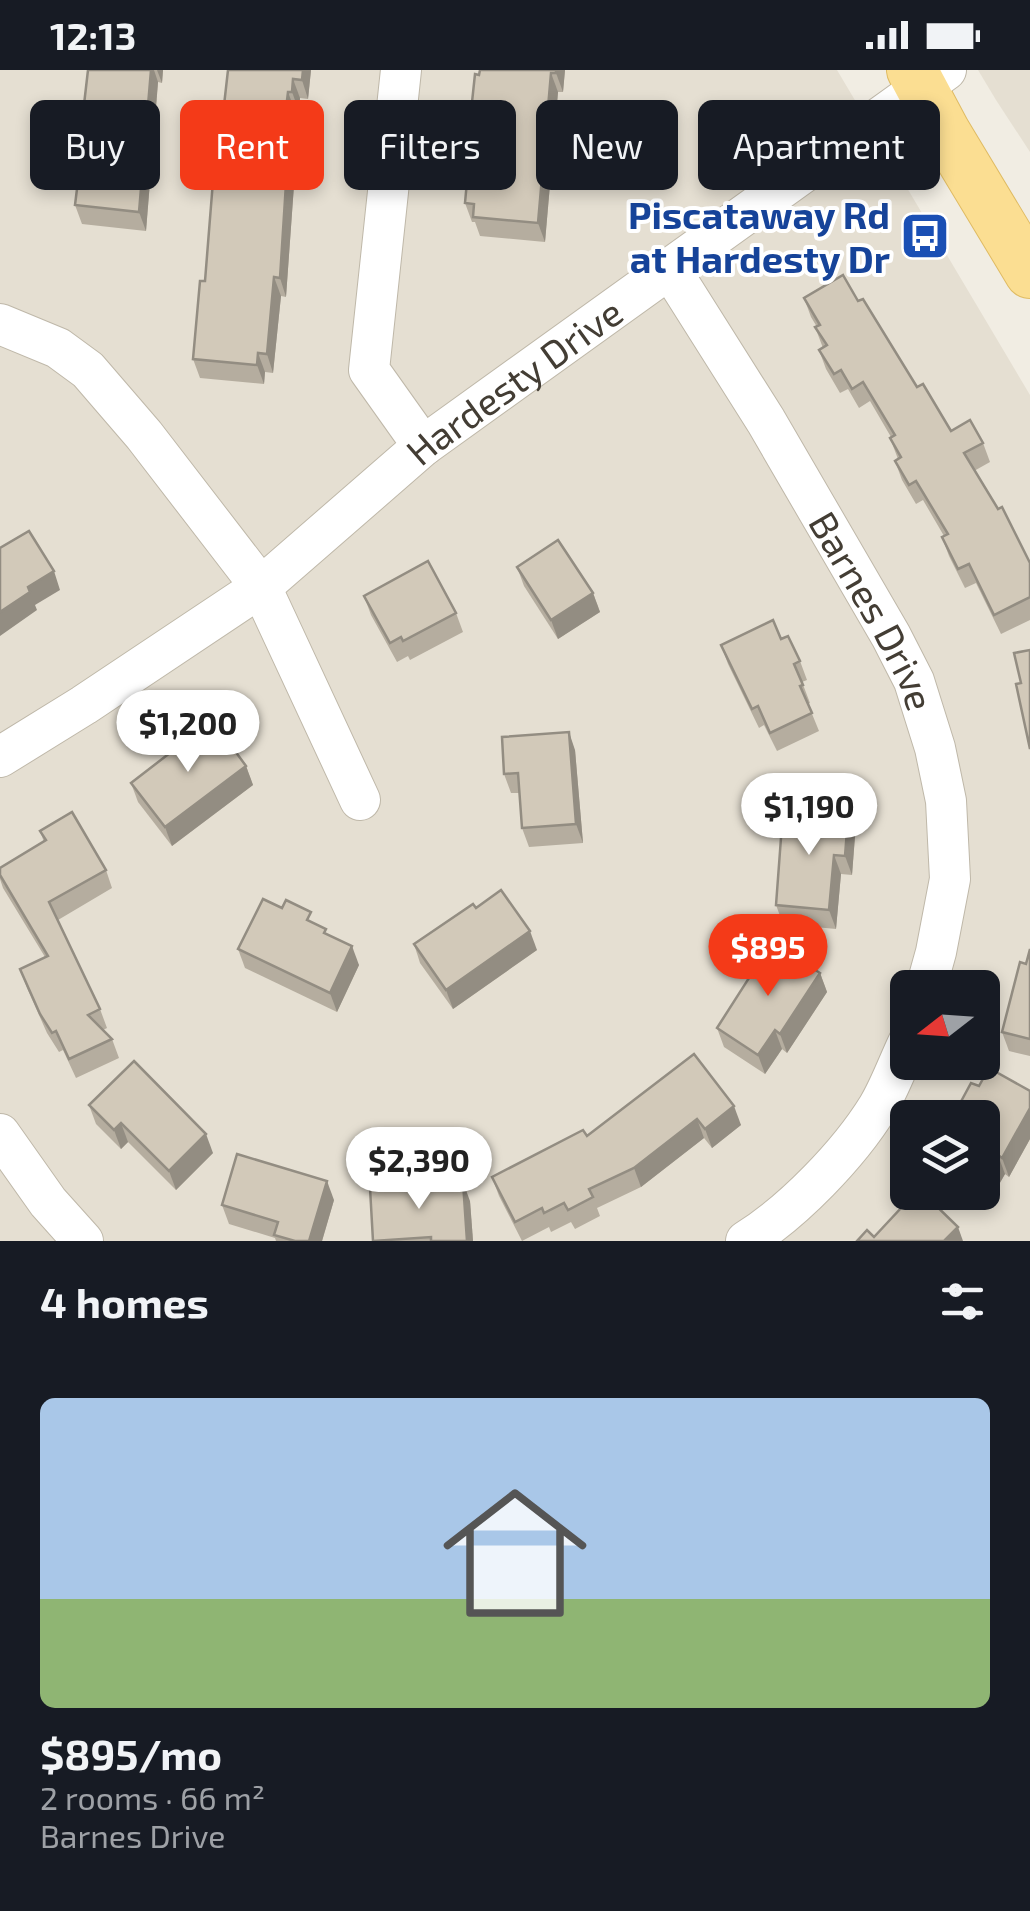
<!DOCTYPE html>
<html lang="en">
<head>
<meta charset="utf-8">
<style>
  :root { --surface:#171b24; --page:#20242c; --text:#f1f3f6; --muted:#9ea1a6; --accent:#f43a18 }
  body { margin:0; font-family:"Exo 2",sans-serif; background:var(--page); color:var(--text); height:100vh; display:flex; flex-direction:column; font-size:38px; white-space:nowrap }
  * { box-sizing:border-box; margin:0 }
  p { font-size:32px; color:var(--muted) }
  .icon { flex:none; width:55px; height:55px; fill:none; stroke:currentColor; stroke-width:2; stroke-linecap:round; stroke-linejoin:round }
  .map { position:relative; height:1171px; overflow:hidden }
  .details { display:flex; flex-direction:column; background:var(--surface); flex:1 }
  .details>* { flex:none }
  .hud { position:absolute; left:30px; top:30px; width:970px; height:90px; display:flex; gap:20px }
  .needle { width:65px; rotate:253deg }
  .tools { position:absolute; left:890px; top:900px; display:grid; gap:20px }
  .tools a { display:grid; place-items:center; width:110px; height:110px; border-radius:15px; background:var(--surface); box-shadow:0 5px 15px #0003; font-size:50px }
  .price { position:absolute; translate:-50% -85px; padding:0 22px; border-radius:35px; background:#fff; color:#222; font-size:32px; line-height:65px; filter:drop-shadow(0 2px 5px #0008) }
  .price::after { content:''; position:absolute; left:50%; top:60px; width:30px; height:22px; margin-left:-15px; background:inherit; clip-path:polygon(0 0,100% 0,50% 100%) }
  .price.selected { background:var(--accent); color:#fff }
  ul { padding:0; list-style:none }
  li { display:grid; align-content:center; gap:20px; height:530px; padding:0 40px }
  li span { display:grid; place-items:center; height:310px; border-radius:15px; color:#555 }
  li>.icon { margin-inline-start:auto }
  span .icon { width:180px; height:180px; fill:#fffc; stroke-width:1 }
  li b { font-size:42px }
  h2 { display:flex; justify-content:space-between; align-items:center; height:120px; padding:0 40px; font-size:42px }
  .pill { padding:0 35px; border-radius:15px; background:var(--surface); box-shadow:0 5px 15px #0003; font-size:35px; line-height:90px }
  .pill.selected { background:var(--accent); color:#fff }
  .status { display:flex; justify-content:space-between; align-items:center; height:70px; padding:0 50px; background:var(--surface); direction:ltr }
  .status svg { height:28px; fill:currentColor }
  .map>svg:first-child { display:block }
  .residential { fill:#e5dfd2; fill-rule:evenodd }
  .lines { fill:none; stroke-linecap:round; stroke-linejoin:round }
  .minor-casing { stroke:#bfb8a9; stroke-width:42 }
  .major-casing { stroke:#dfbb63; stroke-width:52 }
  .minor { stroke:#fff; stroke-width:40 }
  .major { stroke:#fbde92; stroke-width:50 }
  .wall { fill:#b5ad9f }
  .shaded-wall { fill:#938d82 }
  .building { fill:#d2c9b9; stroke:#938d82; stroke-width:2.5 }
  .labels { text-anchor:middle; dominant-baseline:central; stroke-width:8; stroke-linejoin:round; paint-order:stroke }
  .transit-label { font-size:38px; font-weight:bold; fill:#164399; stroke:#fff; text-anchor:end }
  .street-label { font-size:38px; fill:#433d34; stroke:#fff }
</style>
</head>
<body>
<div class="status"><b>12:13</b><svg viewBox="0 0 49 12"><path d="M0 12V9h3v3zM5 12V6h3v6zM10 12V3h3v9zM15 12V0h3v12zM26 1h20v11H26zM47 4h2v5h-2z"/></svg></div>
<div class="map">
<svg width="1030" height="1171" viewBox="0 0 1030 1171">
  <rect width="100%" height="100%" fill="#f1ede3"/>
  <!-- residential -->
  <g class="residential">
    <path d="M0,0H837L1030,325V1171H0ZM908,918H982V992H908ZM908,1048H982V1122H908Z"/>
    <polygon points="978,0 1030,0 1030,82 996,30"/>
  </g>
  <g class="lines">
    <!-- minor casing -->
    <g class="minor-casing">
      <g id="minor">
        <polyline points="401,0 369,300 423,376"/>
        <path id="s1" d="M670,199L766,351L891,566L914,611L935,678L946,731L950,809L936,882L926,918"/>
        <polyline points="0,254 58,278 88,300 144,365 261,517 360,730"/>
        <path id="s2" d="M0,687L84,635L261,517L423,376L946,0"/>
        <polyline points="0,1064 48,1132 83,1171"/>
        <path d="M746,1171C793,1142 849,1084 878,1037C890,1017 898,994 908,973"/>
      </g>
    </g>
    <!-- major casing -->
    <g class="major-casing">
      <polyline id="major" points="912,0 945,62 1030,203"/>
    </g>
    <!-- minor -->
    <use href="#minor" class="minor"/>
    <!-- major -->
    <use href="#major" class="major"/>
  </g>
  <!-- wall -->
  <g class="wall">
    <polygon points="88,0 163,0 162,13 158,12 146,161 82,154 75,135 79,100 77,95"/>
    <polygon points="228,0 311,0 308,29 300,28 299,41 295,41 290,87 295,101 286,227 281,226 273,303 265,302 264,314 200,308 193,289 205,211"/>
    <polygon points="480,0 565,0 563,22 558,22 545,172 480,166 475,152 472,152 465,133 472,64 470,58"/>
    <polygon points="804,228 858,231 917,317 951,361 983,373 990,392 974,401 1030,493 1030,550 1001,564 976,513 965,518 949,486 942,467 944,466 923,430 916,434 902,410 895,391 898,389 890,368 891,367 870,331 859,338 848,319 840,323 826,299 819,280 823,278 815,257 817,257 811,247"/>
    <polygon points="517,497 593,523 600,542 558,569 524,516"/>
    <polygon points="364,526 456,543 463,562 410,590 408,586 397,592 371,545"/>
    <polygon points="781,569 800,591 807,610 802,612 810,633 808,634 819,661 777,681 764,655 759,658 728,594 721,575"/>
    <polygon points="191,673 246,696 253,715 172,776 138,732 131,713"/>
    <polygon points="575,680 583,773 529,777 522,758 519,723 511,723 504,704"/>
    <polygon points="40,761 106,800 112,818 58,850 100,939 107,958 103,960 112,969 119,988 76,1008 63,980 59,982 47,963 27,918 20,899 45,887 3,818 0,809 0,798 44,772"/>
    <polygon points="855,766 852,805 841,804 836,859 783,854 776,835"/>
    <polygon points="476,838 537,880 453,939 420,893 414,874"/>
    <polygon points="315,854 359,895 337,942 245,898 238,879"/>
    <polygon points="1030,879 1030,986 1009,981 1002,962"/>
    <polygon points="820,903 827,922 787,983 782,979 765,1004 724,977 717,958"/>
    <polygon points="694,984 741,1055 712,1078 704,1068 641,1117 597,1138 600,1146 575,1159 571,1152 551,1162 549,1157 522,1171 499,1126 492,1107 587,1066"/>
    <polygon points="979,1016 1030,1021 1030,1069 1009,1107 1005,1104 990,1130 976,1122 982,1122 982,1048 961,1048 958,1037"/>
    <polygon points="89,1035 213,1083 176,1120 128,1072 121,1079 96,1054"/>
    <polygon points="334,1130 322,1171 276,1171 275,1168 229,1154 222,1135"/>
    <polygon points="470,1131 473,1171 373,1171"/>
  </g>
  <!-- shaded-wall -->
  <g class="shaded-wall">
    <polygon points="151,0 154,0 158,12 146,161 139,142"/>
    <polygon points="157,0 163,0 162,13"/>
    <polygon points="303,0 311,0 308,29 302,10"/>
    <polygon points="556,0 565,0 563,22 556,3"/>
    <polygon points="551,3 558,22 545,172 538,153"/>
    <polygon points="293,9 300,28 299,41 292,22"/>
    <polygon points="288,22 295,41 290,87 295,101 286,227 280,208 282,155 281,81"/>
    <polygon points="274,207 281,226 273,303 267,284"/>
    <polygon points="258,283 265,302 264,314 257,295"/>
    <polygon points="54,501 60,520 35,535 37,540 0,566 0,542 28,517"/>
    <polygon points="593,523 600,542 558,569 551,550"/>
    <polygon points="569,662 575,680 583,773 576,754"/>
    <polygon points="246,696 253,715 172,776 165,757"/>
    <polygon points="848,747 855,766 852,805 845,786"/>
    <polygon points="834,785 841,804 836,859 829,840"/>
    <polygon points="530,861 537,880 453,939 446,920"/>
    <polygon points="352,876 359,895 337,942 330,923"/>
    <polygon points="820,903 827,922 787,983 780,964"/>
    <polygon points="775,960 782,979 765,1004 758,985"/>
    <polygon points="734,1036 741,1055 712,1078 705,1059"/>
    <polygon points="1030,1038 1030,1069 1009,1107 1002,1088"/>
    <polygon points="697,1049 704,1068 641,1117 634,1098"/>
    <polygon points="121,1053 128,1072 121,1079 114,1060"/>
    <polygon points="206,1064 213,1083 176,1120 169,1101"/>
    <polygon points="998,1085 1005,1104 990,1130 984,1112"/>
    <polygon points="327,1111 334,1130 322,1171 309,1171"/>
    <polygon points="463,1112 470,1131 473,1171 467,1171"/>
    <polygon points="958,1157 963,1171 944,1171"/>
  </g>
  <!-- building -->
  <g class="building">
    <polygon points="88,0 151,0 139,142 75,135 80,95 77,95"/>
    <polygon points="228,0 303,0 302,10 293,9 292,22 288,22 281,81 288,82 280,208 274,207 267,284 258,283 257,295 193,289 200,211 205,211 217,61 221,62"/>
    <polygon points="480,0 556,0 556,3 551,3 538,153 473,147 474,134 465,133 472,58 470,58 472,32 475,4 479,5"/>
    <polygon points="843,205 858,231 863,229 917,317 923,314 951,361 970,350 983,373 964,383 998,439 1002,437 1030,493 1030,527 994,545 969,494 958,499 942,467 948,464 916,411 909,415 895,391 901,387 890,368 895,365 863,312 852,319 841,300 834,304 819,280 827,275 815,257 820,255 804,228"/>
    <polygon points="29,461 54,501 28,517 30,522 0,542 0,478"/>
    <polygon points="558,470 593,523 551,550 517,497"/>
    <polygon points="428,491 456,543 403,571 401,567 390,573 364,526"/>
    <polygon points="773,550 781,569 788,566 800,591 794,594 803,615 800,616 812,643 770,663 758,636 752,639 721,575"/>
    <polygon points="1030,580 1030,679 1016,614 1021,613 1014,583"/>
    <polygon points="216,655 246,696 165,757 131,713 188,669 191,673"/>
    <polygon points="569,662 576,754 522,758 518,703 504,704 502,667"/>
    <polygon points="783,741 848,747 845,786 834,785 829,840 776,835"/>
    <polygon points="72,742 106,800 49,832 100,939 88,945 112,969 69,989 56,961 52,963 40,944 20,899 48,886 0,805 0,798 46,770 40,761"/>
    <polygon points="501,820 530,861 446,920 414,874 473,834 476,838"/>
    <polygon points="263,829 282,838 286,830 311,842 307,850 326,859 324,863 352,876 330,923 238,879"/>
    <polygon points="772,872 820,903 780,964 775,960 758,985 717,958"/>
    <polygon points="1030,879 1030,969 1002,962 1020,892 1026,894"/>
    <polygon points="694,984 734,1036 705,1059 697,1049 634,1098 589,1119 593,1127 568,1140 564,1133 544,1143 542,1138 515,1152 492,1107 583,1060 587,1066"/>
    <polygon points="134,991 206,1064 169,1101 121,1053 114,1060 89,1035"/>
    <polygon points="989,998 1030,1021 1030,1038 1002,1088 998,1085 984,1112 982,1048 961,1048 965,1042 958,1037 971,1013 979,1016"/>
    <polygon points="237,1084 327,1111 309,1171 295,1171 274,1165 278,1152 222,1135"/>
    <polygon points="463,1112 467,1171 431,1171 431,1167 373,1171 370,1118"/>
    <polygon points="916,1122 922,1122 958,1157 944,1171 857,1171 867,1160 874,1167"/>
  </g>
  <!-- icons -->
  <defs>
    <g id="bus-square" transform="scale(2.5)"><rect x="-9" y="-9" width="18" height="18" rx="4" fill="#1a4fb4" stroke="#fff"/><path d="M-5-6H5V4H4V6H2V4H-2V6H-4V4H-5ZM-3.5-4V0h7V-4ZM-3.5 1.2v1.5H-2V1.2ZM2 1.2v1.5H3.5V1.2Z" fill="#fff"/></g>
  </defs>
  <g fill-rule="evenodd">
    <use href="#bus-square" x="925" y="166"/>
  </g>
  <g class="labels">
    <!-- transit labels -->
    <g class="transit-label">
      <text x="890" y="144">Piscataway Rd<tspan x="890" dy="44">at Hardesty Dr</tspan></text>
    </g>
    <!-- street labels -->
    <g class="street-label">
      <text stroke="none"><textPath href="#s2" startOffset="638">Hardesty Drive</textPath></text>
      <text stroke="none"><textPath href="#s1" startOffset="398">Barnes Drive</textPath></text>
    </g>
  </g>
</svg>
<div class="tools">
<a><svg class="needle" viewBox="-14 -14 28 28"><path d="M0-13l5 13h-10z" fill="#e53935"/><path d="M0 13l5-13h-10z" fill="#9ea1a6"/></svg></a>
<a><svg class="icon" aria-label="layers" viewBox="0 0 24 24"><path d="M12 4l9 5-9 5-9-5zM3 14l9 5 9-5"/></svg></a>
</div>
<b class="price" style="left:188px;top:705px">$1,200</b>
<b class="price" style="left:809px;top:788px">$1,190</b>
<b class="price selected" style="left:768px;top:929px">$895</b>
<b class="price" style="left:419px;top:1142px">$2,390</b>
<div class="hud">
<a class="pill">Buy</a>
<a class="pill selected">Rent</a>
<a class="pill">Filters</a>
<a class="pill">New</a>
<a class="pill">Apartment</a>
</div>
</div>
<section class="details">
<h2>4 homes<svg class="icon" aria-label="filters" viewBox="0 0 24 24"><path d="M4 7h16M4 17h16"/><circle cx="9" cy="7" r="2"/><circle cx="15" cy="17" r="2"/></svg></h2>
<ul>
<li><span style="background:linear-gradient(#a9c7e8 65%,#8fb573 0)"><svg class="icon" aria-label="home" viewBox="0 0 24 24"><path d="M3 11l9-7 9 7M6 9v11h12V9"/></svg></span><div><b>$895/mo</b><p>2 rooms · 66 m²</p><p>Barnes Drive</p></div></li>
</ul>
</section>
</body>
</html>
